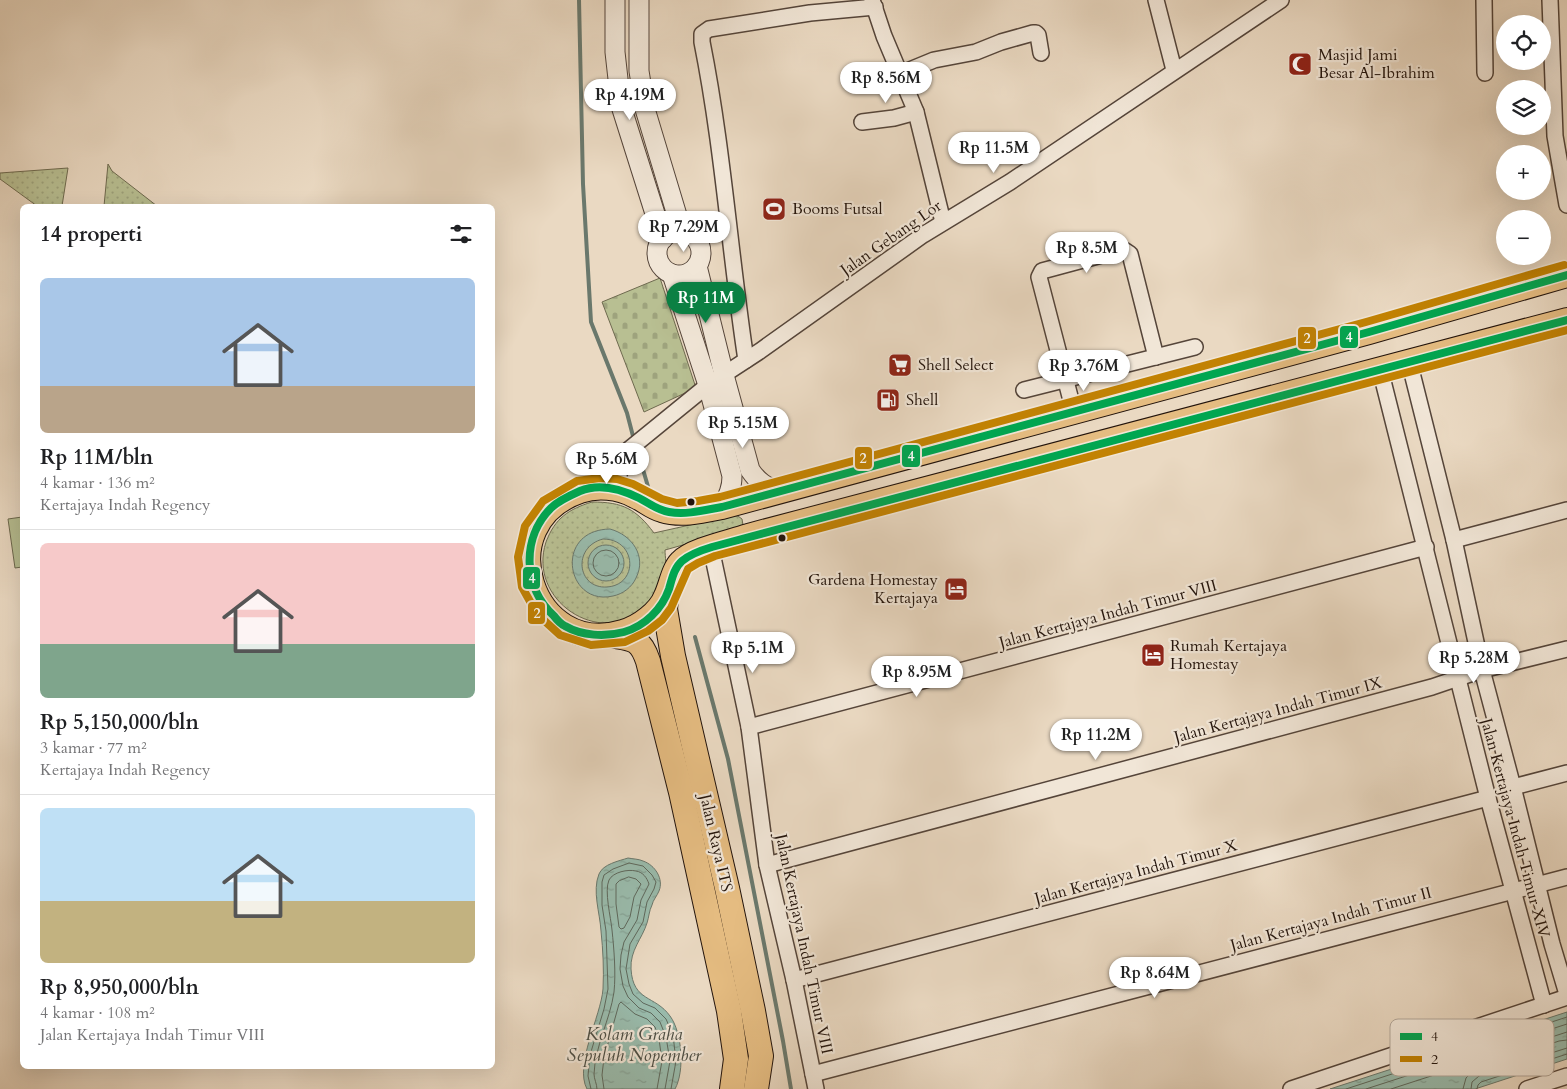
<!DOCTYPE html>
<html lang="id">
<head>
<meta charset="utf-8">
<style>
  :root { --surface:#fff; --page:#f2f2f2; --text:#202124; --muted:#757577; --line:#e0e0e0; --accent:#0b8043 }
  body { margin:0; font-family:Cardo,serif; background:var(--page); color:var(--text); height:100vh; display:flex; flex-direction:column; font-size:19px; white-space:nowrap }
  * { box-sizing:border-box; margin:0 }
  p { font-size:16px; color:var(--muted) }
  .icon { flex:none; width:28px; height:28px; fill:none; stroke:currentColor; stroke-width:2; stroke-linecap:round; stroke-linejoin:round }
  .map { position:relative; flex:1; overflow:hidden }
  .sheet { position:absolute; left:20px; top:204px; width:475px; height:865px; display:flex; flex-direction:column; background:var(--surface); border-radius:8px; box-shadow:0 5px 20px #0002 }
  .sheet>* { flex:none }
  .fabs { position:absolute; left:1496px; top:15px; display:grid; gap:10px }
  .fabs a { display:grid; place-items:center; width:55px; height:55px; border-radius:50%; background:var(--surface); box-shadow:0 5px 20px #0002; font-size:25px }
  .price { position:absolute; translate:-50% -42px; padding:0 11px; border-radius:18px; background:#fff; color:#222; font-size:16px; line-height:32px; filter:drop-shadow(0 1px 2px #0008) }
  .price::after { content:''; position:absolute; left:50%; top:30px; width:15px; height:11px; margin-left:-8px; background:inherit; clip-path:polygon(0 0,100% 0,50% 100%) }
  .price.active { background:var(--accent); color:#fff }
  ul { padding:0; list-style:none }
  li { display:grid; align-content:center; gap:10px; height:265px; padding:0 20px }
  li+li { border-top:1px solid var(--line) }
  li span { display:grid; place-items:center; height:155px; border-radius:8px; color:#555 }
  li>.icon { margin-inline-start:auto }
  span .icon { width:90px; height:90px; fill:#fffc; stroke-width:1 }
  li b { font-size:21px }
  h2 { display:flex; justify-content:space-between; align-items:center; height:60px; padding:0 20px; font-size:21px }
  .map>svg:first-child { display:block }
  .green { fill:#b8bf92; stroke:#6e6a4f }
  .cemetery { fill:url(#cemetery-stones); stroke:#6e6a4f }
  .park { fill:url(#park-dots); stroke:#6e6a4f }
  .water { fill:url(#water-ripples); stroke:#6a786c; fill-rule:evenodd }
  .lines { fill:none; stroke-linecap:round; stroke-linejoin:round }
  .shore { stroke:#5e685c; stroke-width:1 }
  .stream { stroke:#6a786c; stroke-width:4 }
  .minor-casing { stroke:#55453a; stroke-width:18 }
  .tertiary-casing { stroke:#55453a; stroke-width:21 }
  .primary-casing { stroke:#23140c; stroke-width:26 }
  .minor { stroke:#f1e6d7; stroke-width:15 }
  .tertiary { stroke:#f1e6d7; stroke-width:19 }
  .primary { stroke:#e5bc81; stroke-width:24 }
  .bus-1-casing { stroke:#f1e6d7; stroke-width:11 }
  .bus-2-casing { stroke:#f1e6d7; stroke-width:11 }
  .bus-1 { stroke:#00a651; stroke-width:8 }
  .bus-2 { stroke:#c28203; stroke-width:8 }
  .bus-dot { fill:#23140c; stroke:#f1e6d7; stroke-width:2 }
  .labels { text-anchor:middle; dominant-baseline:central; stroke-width:4.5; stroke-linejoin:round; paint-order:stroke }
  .poi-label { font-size:16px; fill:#23140c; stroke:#f1e6d7; text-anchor:start }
  .street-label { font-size:16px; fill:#23140c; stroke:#f1e6d7 }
  .water-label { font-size:18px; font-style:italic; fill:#4c4e44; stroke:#f1e6d7 }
  .key { fill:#f1e6d7; stroke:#b3a79a; stroke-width:1 }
  .key-label { font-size:14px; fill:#23140c }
  .line-badge { stroke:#f1e6d7; stroke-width:2 }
  .badge-label { font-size:14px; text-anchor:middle; font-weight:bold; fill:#fff }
</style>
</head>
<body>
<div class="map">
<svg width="1567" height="1089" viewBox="0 0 1567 1089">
  <defs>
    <pattern id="cemetery-stones" width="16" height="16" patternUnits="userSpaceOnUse" patternTransform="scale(1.25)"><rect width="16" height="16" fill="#b8bf92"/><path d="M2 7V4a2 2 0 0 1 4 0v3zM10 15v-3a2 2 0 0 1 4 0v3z" fill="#9ea37d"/></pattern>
    <pattern id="park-dots" width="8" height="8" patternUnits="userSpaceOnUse" patternTransform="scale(1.25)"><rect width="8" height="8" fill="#b8bf92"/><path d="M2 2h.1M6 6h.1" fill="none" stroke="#9ea37d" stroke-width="1.8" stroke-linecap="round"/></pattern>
    <pattern id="water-ripples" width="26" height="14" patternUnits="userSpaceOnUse" patternTransform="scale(1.25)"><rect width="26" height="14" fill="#99bbac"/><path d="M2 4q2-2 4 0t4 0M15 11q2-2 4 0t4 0" fill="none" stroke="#84a093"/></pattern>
  </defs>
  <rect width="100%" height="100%" fill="#ead9c2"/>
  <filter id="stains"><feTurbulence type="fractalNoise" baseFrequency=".004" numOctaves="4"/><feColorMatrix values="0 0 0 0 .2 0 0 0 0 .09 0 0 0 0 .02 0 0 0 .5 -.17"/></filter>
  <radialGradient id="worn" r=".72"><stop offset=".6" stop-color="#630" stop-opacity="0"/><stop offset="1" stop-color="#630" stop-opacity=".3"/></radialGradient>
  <!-- green -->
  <polygon class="green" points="22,517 22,567 15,568 8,519"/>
  <!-- cemetery -->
  <polygon class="cemetery" points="660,278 696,388 644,412 602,302"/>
  <!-- park -->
  <g class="park">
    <polygon points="108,164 112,171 157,206 104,206"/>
    <polygon points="68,168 62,206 37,206 0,179 0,173"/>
    <path d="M592,502C623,502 636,509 654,533L730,516H738L742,519L743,525L733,531L665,550C665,557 667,566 665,573C663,580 658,587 654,593C652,598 649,606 645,609C599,648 527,600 546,542C555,518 569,509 592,502Z"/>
  </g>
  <!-- water -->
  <g class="water">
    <path d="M610,529C632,535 647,556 636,578C632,587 623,594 613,596C566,607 553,530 610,529ZM603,539C637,539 639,585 607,587C577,589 572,547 603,539Z"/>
    <circle cx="606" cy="563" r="18"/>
    <path d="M628,858C633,859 639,859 643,861C655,865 664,879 659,891C657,896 653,900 652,905C649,911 649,917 647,923C642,939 630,950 631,969C633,1002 655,995 670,1016C682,1032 685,1071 675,1089H587C574,1065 601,1016 603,989C604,970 603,950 601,931C600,913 592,891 599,874C603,864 619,861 628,858Z"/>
    <polygon points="1567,1012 1567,1059 1475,1089 1330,1089"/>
  </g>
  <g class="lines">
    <!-- shore -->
    <g class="shore">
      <circle cx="606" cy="563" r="13"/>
      <polygon points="629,877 636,879 641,884 634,897 630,917 624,928 621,929 619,927 616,904 616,884 619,881"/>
      <polyline points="591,1089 588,1076 590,1055 604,1009 608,989 606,931 602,905 602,882 604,875 613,869 629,863 643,866 652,875 656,882 654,889 647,902 643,922 630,944 626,969 629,984 633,994 643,1003 655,1008 666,1019 673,1035 676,1061 671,1089"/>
      <path d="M597,1089C597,1084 594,1079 594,1074C595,1046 610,1020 614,992C616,973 614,949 612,930C611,918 604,891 609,880C613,872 628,869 636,871C643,872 647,878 649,884L641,900L637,920L624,942L621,955L620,969L623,986L628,997L639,1008L651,1013L660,1022L666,1037L670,1061L665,1089"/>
      <polyline points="604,1089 602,1075 604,1058 619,1004 621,1002 635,1014 647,1019 655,1027 659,1039 662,1061 657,1089"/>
      <polyline points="1346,1089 1567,1017"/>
      <polyline points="1366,1089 1567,1024"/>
      <polyline points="1391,1089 1567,1032"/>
      <polyline points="1463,1089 1466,1078 1474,1070 1559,1041 1567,1040"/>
      <polyline points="1471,1089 1472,1082 1479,1076 1567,1048"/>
      <polyline points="1477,1089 1478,1085 1481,1082 1567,1054"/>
    </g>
    <!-- stream -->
    <g class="stream">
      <polyline points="579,0 583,184 591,322 627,413 634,440"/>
      <polyline points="637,449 649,490"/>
      <polyline points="695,637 728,759 783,1041 791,1089"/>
    </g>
    <!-- minor casing -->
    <g class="minor-casing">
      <g id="minor">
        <polyline points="872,0 884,36 916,112 943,222"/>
        <polyline points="1156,0 1174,70"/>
        <polyline points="1484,0 1485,73"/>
        <polyline points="1550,0 1555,136 1567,205"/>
        <polyline points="900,74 934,60 976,52 1001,42 1033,33 1036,33 1038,35 1041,53"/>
        <polyline points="862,122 894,118 916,112"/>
        <path d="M746,360C730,255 723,147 702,42V34L709,29L810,13L875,7"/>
        <polyline points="1409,361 1454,540 1482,670 1513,787 1552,944 1567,994"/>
        <polyline points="1380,369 1488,798 1544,1005"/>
        <polyline points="1024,390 1195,347"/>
        <polyline points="1074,412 1039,277 1042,271 1120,250 1124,250 1130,254 1156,357"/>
        <polyline points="579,488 627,451 708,385 760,351 923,235 1010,182 1281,0"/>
        <polyline points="614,489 627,451"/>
        <polyline points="1454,540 1567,510"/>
        <polyline points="711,548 749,727"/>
        <polyline points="1513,787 1567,773"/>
        <polyline points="767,865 1432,687 1482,670 1567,649"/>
        <polyline points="794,980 1488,798"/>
        <polyline points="813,1074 1567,877"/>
        <polyline points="816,1089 794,980 767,865 749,727 1426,547"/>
        <polyline points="1291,1089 1567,997"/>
        <polyline points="1527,1089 1567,1076"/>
      </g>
    </g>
    <!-- tertiary casing -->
    <g class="tertiary-casing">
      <g id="tertiary">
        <polyline points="615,0 615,52 621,106 663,239"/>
        <polyline points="639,0 639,71 645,109 682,232"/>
        <circle cx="679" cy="253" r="22"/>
        <path d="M697,266L724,375L750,470C758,482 766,487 779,491"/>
        <path d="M672,274L708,385L732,476C732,489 728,496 722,507"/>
      </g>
    </g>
    <!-- primary casing -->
    <g class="primary-casing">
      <g id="primary">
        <path d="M1567,275L1369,332L722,507C702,511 681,516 662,510C651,507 645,500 635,496C619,487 597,485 580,491C486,523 532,660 623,632C640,627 660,612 666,596C671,586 673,570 681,562C692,550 731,542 748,536L1567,320"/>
        <polyline points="666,599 665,609 673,656 727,888 753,1011 761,1056 756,1089"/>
        <path d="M610,635C632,639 640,637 648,661L681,792L729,1011L736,1059L732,1089"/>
      </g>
    </g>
    <!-- minor -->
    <use href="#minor" class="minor"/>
    <!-- tertiary -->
    <use href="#tertiary" class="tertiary"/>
    <!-- primary -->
    <use href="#primary" class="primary"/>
    <!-- bus-1 casing -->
    <g class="bus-1-casing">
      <path id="bus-1" d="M1567,275L1369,332L722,507C705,510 687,515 669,512C657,510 649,503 639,498C621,489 599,483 580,491C571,495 557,502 551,508C521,538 523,588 554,616C557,620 561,624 565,626C582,636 605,637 624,632C645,626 662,609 669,589C672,579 674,568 682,561C690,554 702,550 712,547L1567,320"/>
    </g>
    <!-- bus-2 casing -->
    <g class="bus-2-casing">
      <polyline id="bus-2" points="1564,265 1366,322 720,497 698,501 677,503 662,499 633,484 617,479 600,478 577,481 543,501 525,526 518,557 522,587 537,614 560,635 591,645 625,642 648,631 662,620 671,608 688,569 698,563 715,556 1567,330"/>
    </g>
    <!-- bus-1 -->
    <use href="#bus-1" class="bus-1"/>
    <!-- bus-2 -->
    <use href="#bus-2" class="bus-2"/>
  </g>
  <!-- icons -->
  <defs>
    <g id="mosque-square" transform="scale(1.25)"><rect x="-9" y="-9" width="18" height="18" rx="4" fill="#8f2418" stroke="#f1e6d7"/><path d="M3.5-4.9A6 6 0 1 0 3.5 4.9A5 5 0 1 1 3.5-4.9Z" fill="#fff"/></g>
    <g id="stadium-square" transform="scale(1.25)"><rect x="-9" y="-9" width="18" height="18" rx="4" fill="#8f2418" stroke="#f1e6d7"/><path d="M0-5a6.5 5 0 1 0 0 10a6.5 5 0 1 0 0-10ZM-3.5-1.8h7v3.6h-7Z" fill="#fff"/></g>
    <g id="supermarket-square" transform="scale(1.25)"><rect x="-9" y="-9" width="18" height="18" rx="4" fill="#8f2418" stroke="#f1e6d7"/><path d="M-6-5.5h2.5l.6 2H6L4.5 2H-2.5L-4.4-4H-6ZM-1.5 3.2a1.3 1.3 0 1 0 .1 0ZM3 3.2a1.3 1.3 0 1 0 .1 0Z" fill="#fff"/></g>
    <g id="fuel-square" transform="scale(1.25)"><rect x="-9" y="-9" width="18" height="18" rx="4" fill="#8f2418" stroke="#f1e6d7"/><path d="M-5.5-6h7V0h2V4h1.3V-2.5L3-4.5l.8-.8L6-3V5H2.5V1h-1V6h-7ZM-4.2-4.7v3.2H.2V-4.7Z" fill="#fff"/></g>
    <g id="hotel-square" transform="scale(1.25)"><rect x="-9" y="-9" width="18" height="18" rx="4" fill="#8f2418" stroke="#f1e6d7"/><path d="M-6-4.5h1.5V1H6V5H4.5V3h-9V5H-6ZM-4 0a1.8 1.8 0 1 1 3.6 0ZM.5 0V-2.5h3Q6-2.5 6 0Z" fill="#fff"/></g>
  </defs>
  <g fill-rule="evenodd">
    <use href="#mosque-square" x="1300" y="64"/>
    <use href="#stadium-square" x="774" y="209"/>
    <use href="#supermarket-square" x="900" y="365"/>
    <use href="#fuel-square" x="888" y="400"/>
    <use href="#hotel-square" x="956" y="589"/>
    <use href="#hotel-square" x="1153" y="655"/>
  </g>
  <!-- markers -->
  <g class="bus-dot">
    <circle cx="691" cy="502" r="4.5"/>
    <circle cx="782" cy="538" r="4.5"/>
  </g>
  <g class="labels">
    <!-- poi labels -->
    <g class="poi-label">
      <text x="1318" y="55">Masjid Jami<tspan x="1318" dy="18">Besar Al-Ibrahim</tspan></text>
      <text x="792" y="209">Booms Futsal</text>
      <text x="918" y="365">Shell Select</text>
      <text x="906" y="400">Shell</text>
      <text x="938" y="580" text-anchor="end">Gardena Homestay<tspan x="938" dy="18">Kertajaya</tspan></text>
      <text x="1170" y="646">Rumah Kertajaya<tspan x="1170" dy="18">Homestay</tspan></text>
    </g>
    <!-- street labels -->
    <g class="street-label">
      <text transform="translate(891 238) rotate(-35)">Jalan Gebang Lor</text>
      <text transform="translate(1108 614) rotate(-15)">Jalan Kertajaya Indah Timur VIII</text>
      <text transform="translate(1278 710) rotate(-15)">Jalan Kertajaya Indah Timur IX</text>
      <text transform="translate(1515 828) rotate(75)">Jalan Kertajaya Indah Timur XIV</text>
      <text transform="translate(716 843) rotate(77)">Jalan Raya ITS</text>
      <text transform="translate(1136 872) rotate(-15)">Jalan Kertajaya Indah Timur X</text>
      <text transform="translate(1331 919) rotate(-15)">Jalan Kertajaya Indah Timur II</text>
      <text transform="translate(804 944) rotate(78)">Jalan Kertajaya Indah Timur VIII</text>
    </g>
    <!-- water labels -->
    <g class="water-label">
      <text x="634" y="1034">Kolam Graha<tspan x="634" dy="21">Sepuluh Nopember</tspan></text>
    </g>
  </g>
  <!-- legend -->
  <rect x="1390" y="1019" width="164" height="57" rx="8" class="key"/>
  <rect x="1400" y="1033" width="22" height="7" fill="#00a651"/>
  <rect x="1400" y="1056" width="22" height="6" fill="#c28203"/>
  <g class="key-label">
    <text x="1431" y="1041">4</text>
    <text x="1431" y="1064">2</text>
  </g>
  <g class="line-badge">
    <rect x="1339" y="325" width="20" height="24" rx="5" fill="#00a651"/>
    <rect x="1297" y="326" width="20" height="24" rx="5" fill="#c28203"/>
    <rect x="901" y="444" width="20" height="24" rx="5" fill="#00a651"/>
    <rect x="854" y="446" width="19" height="24" rx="5" fill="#c28203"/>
    <rect x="522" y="566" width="19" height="24" rx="5" fill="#00a651"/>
    <rect x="527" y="601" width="19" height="24" rx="5" fill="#c28203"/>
  </g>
  <g class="badge-label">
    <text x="1349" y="342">4</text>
    <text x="1307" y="343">2</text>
    <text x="911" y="461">4</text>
    <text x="863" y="463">2</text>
    <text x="532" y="583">4</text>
    <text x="537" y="618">2</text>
  </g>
  <rect width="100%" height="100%" filter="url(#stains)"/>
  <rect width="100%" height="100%" fill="url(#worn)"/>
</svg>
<div class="fabs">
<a><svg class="icon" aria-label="locate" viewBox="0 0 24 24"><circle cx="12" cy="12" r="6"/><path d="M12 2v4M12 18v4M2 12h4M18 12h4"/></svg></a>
<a><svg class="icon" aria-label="layers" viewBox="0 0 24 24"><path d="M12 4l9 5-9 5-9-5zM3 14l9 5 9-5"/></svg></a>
<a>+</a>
<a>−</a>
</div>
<b class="price" style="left:886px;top:104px">Rp 8.56M</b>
<b class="price" style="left:630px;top:121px">Rp 4.19M</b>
<b class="price" style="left:994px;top:174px">Rp 11.5M</b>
<b class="price" style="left:684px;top:253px">Rp 7.29M</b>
<b class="price" style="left:1087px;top:274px">Rp 8.5M</b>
<b class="price active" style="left:706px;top:324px">Rp 11M</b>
<b class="price" style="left:1084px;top:392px">Rp 3.76M</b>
<b class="price" style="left:743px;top:449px">Rp 5.15M</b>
<b class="price" style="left:607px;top:485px">Rp 5.6M</b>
<b class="price" style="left:753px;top:674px">Rp 5.1M</b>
<b class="price" style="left:1474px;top:684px">Rp 5.28M</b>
<b class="price" style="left:917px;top:698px">Rp 8.95M</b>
<b class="price" style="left:1096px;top:761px">Rp 11.2M</b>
<b class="price" style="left:1155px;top:999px">Rp 8.64M</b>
<section class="sheet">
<h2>14 properti<svg class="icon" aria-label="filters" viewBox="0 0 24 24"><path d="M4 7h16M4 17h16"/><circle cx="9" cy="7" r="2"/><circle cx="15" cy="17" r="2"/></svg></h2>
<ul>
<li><span style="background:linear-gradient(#a9c7e8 70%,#b9a48a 0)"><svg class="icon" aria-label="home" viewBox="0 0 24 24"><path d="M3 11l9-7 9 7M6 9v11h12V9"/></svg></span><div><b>Rp 11M/bln</b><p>4 kamar · 136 m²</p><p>Kertajaya Indah Regency</p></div></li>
<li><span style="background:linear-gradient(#f6c9c9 65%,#7fa58c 0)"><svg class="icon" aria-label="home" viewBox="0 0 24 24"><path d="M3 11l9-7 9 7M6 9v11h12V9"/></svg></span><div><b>Rp 5,150,000/bln</b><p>3 kamar · 77 m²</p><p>Kertajaya Indah Regency</p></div></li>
<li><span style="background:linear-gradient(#bfe0f5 60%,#c2b280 0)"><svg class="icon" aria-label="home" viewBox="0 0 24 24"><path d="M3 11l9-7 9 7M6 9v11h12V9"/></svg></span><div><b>Rp 8,950,000/bln</b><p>4 kamar · 108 m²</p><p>Jalan Kertajaya Indah Timur VIII</p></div></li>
</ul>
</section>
</div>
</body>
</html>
